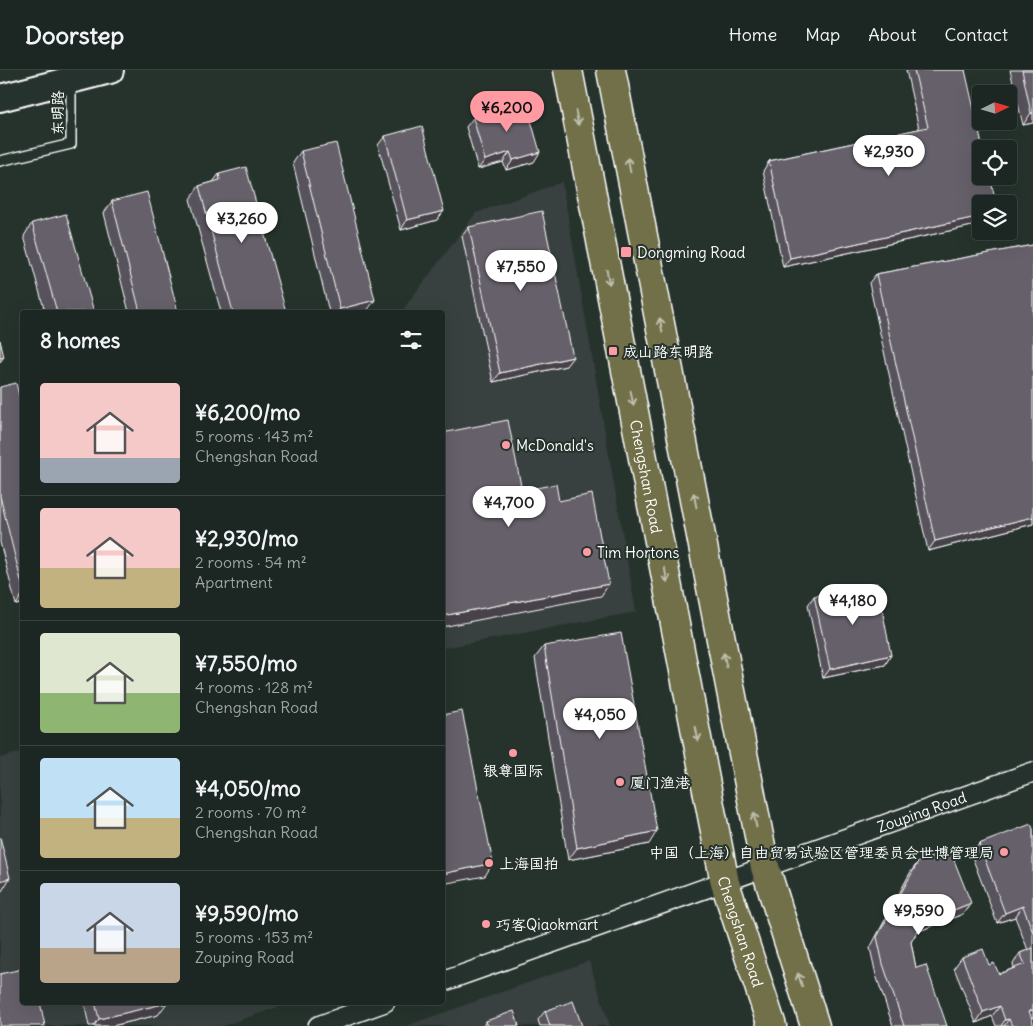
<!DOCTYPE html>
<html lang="en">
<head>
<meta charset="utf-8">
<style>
  :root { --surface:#1c2622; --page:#252e2a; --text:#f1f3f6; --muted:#a0a5a5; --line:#3a4340; --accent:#ff9aa2 }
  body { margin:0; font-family:Delius,"LXGW WenKai TC",sans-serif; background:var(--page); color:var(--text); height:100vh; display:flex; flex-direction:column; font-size:19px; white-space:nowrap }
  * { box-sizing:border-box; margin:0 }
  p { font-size:16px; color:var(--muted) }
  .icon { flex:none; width:28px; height:28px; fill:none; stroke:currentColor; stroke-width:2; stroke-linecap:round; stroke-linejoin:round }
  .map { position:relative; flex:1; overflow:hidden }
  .details { position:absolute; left:20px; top:240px; width:425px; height:695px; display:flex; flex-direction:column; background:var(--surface); border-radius:5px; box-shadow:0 5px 20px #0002,0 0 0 1px var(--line) }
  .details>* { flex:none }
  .needle { width:32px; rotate:85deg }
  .controls { position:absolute; left:972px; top:15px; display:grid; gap:10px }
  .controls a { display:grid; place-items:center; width:45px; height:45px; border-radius:5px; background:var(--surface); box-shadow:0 5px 20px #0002,0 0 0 1px var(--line); font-size:25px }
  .price { position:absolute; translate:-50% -42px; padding:0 11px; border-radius:18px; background:#fff; color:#222; font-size:16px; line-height:32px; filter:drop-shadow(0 1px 2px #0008) }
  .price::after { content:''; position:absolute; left:50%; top:30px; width:15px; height:11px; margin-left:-8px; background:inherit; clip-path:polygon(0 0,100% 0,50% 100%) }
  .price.selected { background:var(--accent); color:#111 }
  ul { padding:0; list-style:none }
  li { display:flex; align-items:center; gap:15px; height:125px; padding:0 20px }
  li+li { border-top:1px solid var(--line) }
  li span { display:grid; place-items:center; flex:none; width:140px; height:100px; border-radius:5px; color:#555 }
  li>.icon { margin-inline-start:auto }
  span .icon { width:60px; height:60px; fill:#fffc; stroke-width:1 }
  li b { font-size:21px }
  h2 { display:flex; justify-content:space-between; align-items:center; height:60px; padding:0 20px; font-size:21px }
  header { display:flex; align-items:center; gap:30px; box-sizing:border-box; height:70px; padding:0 25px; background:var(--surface); border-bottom:1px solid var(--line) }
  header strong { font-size:24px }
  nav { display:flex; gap:28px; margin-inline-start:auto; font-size:18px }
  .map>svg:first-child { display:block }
  .built { fill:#39403f }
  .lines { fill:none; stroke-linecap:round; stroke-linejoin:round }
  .lane-casing { stroke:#fff; stroke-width:12 }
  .street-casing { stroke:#fff; stroke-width:22 }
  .secondary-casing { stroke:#fff; stroke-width:30 }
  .primary-casing { stroke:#fff; stroke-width:31 }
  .lane { stroke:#26332d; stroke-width:9 }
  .street { stroke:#26332d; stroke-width:19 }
  .secondary { stroke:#26332d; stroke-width:26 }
  .primary { stroke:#71704a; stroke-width:28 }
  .wall { fill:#57535b; stroke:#fff }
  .shaded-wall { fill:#47434a; stroke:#fff }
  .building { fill:#65606a; stroke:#fff }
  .oneway { stroke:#bfbfae }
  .poi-dot { fill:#ff9aa2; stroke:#26332d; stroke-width:2 }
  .labels { text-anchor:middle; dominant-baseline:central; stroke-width:4; stroke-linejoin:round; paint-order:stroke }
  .street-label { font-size:15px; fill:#fff; stroke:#26332d }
  .poi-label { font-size:15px; fill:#fff; stroke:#26332d; text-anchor:start }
</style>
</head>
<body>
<header>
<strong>Doorstep</strong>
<nav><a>Home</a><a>Map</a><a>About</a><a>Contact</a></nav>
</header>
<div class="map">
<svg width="1033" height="956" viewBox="0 0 1033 956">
  <rect width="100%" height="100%" fill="#26332d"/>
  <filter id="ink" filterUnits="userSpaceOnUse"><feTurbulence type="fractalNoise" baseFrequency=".02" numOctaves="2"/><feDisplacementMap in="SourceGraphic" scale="10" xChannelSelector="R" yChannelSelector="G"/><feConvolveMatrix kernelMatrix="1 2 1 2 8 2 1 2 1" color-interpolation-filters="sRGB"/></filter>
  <g filter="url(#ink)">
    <!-- built -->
    <g class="built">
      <polygon points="562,112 636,542 443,578 442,242 401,242 476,143"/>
      <polygon points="22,682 22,932 290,933 223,956 0,956 0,688"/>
      <polygon points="589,891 610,956 406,956"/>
    </g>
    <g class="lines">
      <!-- lane casing -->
      <g class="lane-casing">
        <polyline id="lane" points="0,91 71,74 71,12"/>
      </g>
      <!-- street casing -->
      <g class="street-casing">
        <g id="street">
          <path id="s1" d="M442,912L1033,702"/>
          <polyline points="318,956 385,932"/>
        </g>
      </g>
      <!-- secondary casing -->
      <g class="secondary-casing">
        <polyline id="secondary" points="0,28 110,0"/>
      </g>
      <!-- primary casing -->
      <g class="primary-casing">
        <g id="primary">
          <path id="s2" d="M568,0L725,813L772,956"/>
          <polyline points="611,0 765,797 815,956"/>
        </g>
      </g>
      <!-- lane -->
      <use href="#lane" class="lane"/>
      <!-- street -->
      <use href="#street" class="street"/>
      <!-- secondary -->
      <use href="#secondary" class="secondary"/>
      <!-- primary -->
      <use href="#primary" class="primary"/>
    </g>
    <!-- wall -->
    <g class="wall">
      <polygon points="906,0 965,0 981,134 981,154 783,197 763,101 769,91 919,59"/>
      <polygon points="1010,0 1033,0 1033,53 1023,55"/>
      <polygon points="473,48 534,92 506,100 503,92 478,99 466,57"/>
      <polygon points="385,66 437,150 401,160 378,75"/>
      <polygon points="301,81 366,242 329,242 293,93"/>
      <polygon points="219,104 286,242 221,242 190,129 199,116 213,112"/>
      <polygon points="112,131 178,242 129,242 104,143"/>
      <polygon points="32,153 94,242 45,242 24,166"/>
      <polygon points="469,157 566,296 493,312 462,166"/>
      <polygon points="1033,175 1033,454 928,481 869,213 876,204"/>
      <polygon points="0,317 22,338 22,544 20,534 16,535 0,472"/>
      <polygon points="814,526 891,585 885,595 823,608 808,535"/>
      <polygon points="544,576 649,774 568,790 535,588"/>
      <polygon points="1033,759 1033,947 1032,948 1033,956 996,956 992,946 976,953 954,898 962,887 989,895 999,904 1014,898 1013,894 1020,883 1028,880 1015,847 997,853 971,784 979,774"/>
      <polygon points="918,792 971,833 963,844 917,862 911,872 916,898 947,956 893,956 876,905 870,878 910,803"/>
      <polygon points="84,932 167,932 158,945 112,956 89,956"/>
      <polygon points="545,941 582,956 540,956 538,950"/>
      <polygon points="486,951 519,956 483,956"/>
    </g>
    <!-- shaded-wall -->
    <g class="shaded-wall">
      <polygon points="1031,43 1033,43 1033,53 1023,55"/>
      <polygon points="510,82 503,92 478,99 485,90"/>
      <polygon points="540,82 534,92 506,100 513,90"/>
      <polygon points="444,141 437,150 401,160 407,150"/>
      <polygon points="981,146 981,154 783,197 790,188"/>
      <polygon points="375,230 366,242 337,242 340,239"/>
      <polygon points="4,287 0,292 0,288"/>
      <polygon points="573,287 566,296 493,312 500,303"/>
      <polygon points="1033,447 1033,454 928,481 935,471"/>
      <polygon points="609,514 601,526 442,557 442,546"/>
      <polygon points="22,525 22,530 20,534 16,535"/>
      <polygon points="891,585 885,595 823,608 830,599"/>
      <polygon points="657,761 649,774 568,790 577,778"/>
      <polygon points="493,793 485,806 442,814 442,804"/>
      <polygon points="10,808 2,821 0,821 0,811"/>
      <polygon points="971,833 963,844 914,863 922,853"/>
      <polygon points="1023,836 1015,847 997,853 1005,843"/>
      <polygon points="167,933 158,945 112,956 94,956 99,949"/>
      <polygon points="1000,936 992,946 976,953 983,942"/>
      <polygon points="1033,940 1033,947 1021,952 1029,941"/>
      <polygon points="1009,949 1004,956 1001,956 1005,950"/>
    </g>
    <!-- building -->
    <g class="building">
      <polygon points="914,0 965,0 983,79 981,79 981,106 990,106 996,134 981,134 981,146 790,188 769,91 928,57"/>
      <polygon points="1022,0 1033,0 1033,43 1031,43"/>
      <polygon points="526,33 540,82 513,90 510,82 485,90 473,48"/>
      <polygon points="422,56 444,141 407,150 385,66"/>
      <polygon points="336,73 375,230 340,239 301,81"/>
      <polygon points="246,97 286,242 233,242 199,116 220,110 219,104"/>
      <polygon points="147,122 178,242 140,242 112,131"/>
      <polygon points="542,141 573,287 500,303 469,157"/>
      <polygon points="66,144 94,242 57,242 32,153"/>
      <polygon points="1033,175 1033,447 935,471 876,204"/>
      <polygon points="0,270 4,287 0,288"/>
      <polygon points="16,313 22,338 22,515 0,426 0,317"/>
      <polygon points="508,350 522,421 556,414 559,431 592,424 609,514 442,546 442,363"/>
      <polygon points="877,513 891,585 830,599 814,526"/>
      <polygon points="621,563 657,761 577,778 544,576"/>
      <polygon points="462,641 493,793 442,804 442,645"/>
      <polygon points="1031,754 1033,759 1033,863 1023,836 1005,843 979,774"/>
      <polygon points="0,767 10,808 0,811"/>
      <polygon points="950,780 971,833 922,853 911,872 916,898 926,895 947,956 904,956 883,894 877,867 918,792"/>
      <polygon points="1033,878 1033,940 1029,941 1033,952 1033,956 1012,956 1009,949 1005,950 1000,936 983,942 962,887 983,879 989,895 994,893 999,904 1025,894 1020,883"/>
      <polygon points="22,899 22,932 40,932 45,956 0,956 0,904"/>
      <polygon points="573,931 582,956 550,956 545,941"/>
      <polygon points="95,932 167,932 167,933 99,949"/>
      <polygon points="514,941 519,956 488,956 486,951"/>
    </g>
    <!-- one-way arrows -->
    <defs><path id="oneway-shaft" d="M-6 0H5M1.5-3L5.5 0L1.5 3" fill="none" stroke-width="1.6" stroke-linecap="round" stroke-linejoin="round" transform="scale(1.25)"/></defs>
    <g class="oneway">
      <use href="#oneway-shaft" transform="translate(577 48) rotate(79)"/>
      <use href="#oneway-shaft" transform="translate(629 95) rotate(-101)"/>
      <use href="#oneway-shaft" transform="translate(608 207) rotate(79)"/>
      <use href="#oneway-shaft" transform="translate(661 255) rotate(-101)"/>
      <use href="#oneway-shaft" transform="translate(632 328) rotate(79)"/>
      <use href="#oneway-shaft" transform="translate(695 430) rotate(-101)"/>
      <use href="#oneway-shaft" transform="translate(666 505) rotate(79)"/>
      <use href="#oneway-shaft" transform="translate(725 590) rotate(-101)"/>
      <use href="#oneway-shaft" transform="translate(697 664) rotate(79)"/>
      <use href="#oneway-shaft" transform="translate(755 750) rotate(-101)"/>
      <use href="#oneway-shaft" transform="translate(800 910) rotate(-108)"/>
    </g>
  </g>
  <!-- markers -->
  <g class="poi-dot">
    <rect x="620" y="176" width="12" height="12" rx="2.5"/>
    <rect x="608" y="276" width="10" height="10" rx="2.5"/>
    <circle cx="506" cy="375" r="5"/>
    <circle cx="587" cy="482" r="5"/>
    <circle cx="513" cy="683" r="5"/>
    <circle cx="620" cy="712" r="5"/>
    <circle cx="1004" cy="782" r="5"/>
    <circle cx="489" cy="793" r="5"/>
    <circle cx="486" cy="854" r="5"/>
  </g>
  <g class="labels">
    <!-- street labels -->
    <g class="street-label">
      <text transform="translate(57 43) rotate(-90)">东明路</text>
      <text stroke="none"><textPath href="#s2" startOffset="414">Chengshan Road</textPath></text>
      <text stroke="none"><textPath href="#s1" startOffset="509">Zouping Road</textPath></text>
      <text stroke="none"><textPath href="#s2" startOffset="879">Chengshan Road</textPath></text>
    </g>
    <!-- poi labels -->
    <g class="poi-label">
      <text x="637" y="182">Dongming Road</text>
      <text x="623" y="281">成山路东明路</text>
      <text x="516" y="375">McDonald's</text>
      <text x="597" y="482">Tim Hortons</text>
      <text x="513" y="700" text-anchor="middle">银尊国际</text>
      <text x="630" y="712">厦门渔港</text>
      <text x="994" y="782" text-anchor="end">中国（上海）自由贸易试验区管理委员会世博管理局</text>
      <text x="499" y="793">上海国拍</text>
      <text x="496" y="854">巧客Qiaokmart</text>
    </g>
  </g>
</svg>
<div class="controls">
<a><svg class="needle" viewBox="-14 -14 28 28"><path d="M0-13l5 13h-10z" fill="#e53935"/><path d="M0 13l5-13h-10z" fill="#a0a5a5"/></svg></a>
<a><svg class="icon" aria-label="locate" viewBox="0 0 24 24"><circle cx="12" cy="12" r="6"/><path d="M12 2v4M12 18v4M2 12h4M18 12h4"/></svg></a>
<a><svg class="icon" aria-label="layers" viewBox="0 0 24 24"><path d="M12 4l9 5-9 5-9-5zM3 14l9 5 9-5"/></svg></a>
</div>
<b class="price selected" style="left:507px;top:63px">¥6,200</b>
<b class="price" style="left:889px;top:107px">¥2,930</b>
<b class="price" style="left:242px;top:174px">¥3,260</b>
<b class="price" style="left:521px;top:222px">¥7,550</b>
<b class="price" style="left:509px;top:458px">¥4,700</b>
<b class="price" style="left:853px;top:556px">¥4,180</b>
<b class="price" style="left:600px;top:670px">¥4,050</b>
<b class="price" style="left:919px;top:866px">¥9,590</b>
<section class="details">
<h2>8 homes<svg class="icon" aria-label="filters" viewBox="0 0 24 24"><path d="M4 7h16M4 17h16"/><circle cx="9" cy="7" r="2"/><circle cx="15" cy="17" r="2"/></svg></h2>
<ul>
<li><span style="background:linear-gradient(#f6c9c9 75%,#9aa5b1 0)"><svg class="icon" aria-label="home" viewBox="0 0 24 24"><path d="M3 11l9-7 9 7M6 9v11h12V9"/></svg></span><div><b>¥6,200/mo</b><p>5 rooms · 143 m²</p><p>Chengshan Road</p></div></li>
<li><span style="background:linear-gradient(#f6c9c9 60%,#c2b280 0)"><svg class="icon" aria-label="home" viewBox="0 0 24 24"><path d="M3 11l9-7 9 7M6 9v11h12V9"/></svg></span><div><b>¥2,930/mo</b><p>2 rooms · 54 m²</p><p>Apartment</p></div></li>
<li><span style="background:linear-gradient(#dfe7d0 60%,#8fb573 0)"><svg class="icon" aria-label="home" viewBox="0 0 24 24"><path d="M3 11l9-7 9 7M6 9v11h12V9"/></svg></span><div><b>¥7,550/mo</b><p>4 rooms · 128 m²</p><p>Chengshan Road</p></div></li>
<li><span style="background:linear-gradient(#bfe0f5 60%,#c2b280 0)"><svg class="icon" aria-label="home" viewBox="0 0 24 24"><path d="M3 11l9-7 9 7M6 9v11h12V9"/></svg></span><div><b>¥4,050/mo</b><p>2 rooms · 70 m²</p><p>Chengshan Road</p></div></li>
<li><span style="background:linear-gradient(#c9d6e8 65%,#b9a48a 0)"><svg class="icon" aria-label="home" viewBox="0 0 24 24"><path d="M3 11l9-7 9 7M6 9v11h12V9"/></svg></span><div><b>¥9,590/mo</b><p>5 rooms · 153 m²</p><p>Zouping Road</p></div></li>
</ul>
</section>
</div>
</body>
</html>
